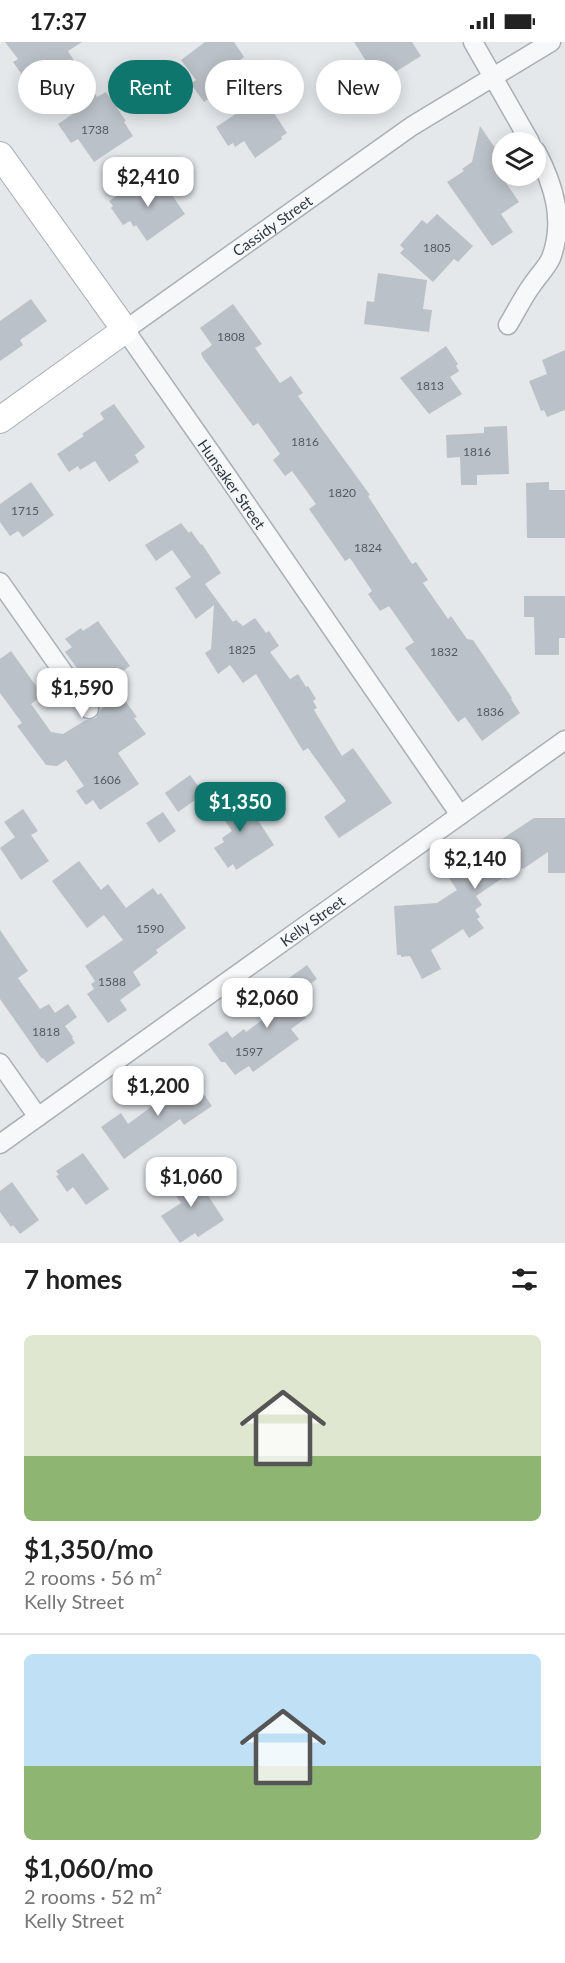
<!DOCTYPE html>
<html lang="en">
<head>
<meta charset="utf-8">
<style>
  :root { --surface:#fff; --page:#f2f2f2; --text:#222; --muted:#767676; --line:#e0e0e0; --accent:#0f766e }
  body { margin:0; font-family:Lato,sans-serif; background:var(--page); color:var(--text); height:100vh; display:flex; flex-direction:column; font-size:22px; white-space:nowrap }
  * { box-sizing:border-box; margin:0 }
  p { font-size:20px; color:var(--muted) }
  .icon { flex:none; width:33px; height:33px; fill:none; stroke:currentColor; stroke-width:2; stroke-linecap:round; stroke-linejoin:round }
  .map { position:relative; height:1201px; overflow:hidden }
  .side { display:flex; flex-direction:column; background:var(--surface); flex:1 }
  .side>* { flex:none }
  .top-card { position:absolute; left:18px; top:18px; width:530px; height:54px; display:flex; gap:12px }
  .buttons { position:absolute; left:492px; top:90px; display:grid; gap:12px }
  .buttons a { display:grid; place-items:center; width:54px; height:54px; border-radius:50%; background:var(--surface); box-shadow:0 3px 15px #0003; font-size:30px }
  .price { position:absolute; translate:-50% -51px; padding:0 14px; border-radius:12px; background:#fff; color:#222; font-size:20px; line-height:39px; filter:drop-shadow(0 2px 3px #0008) }
  .price::after { content:''; position:absolute; left:50%; top:36px; width:18px; height:14px; margin-left:-9px; background:inherit; clip-path:polygon(0 0,100% 0,50% 100%) }
  .price.current { background:var(--accent); color:#fff }
  ul { padding:0; list-style:none }
  li { display:grid; align-content:center; gap:12px; height:318px; padding:0 24px }
  li+li { border-top:2px solid var(--line) }
  li span { display:grid; place-items:center; height:186px; border-radius:9px; color:#555 }
  li>.icon { margin-inline-start:auto }
  span .icon { width:108px; height:108px; fill:#fffc; stroke-width:1 }
  li b { font-size:26px }
  h2 { display:flex; justify-content:space-between; align-items:center; height:72px; padding:0 24px; font-size:26px }
  .pill { padding:0 21px; border-radius:27px; background:var(--surface); box-shadow:0 3px 15px #0003; font-size:21px; line-height:54px }
  .pill.current { background:var(--accent); color:#fff }
  .status { display:flex; justify-content:space-between; align-items:center; height:42px; padding:0 30px; background:var(--surface); direction:ltr }
  .status svg { height:16px; fill:currentColor }
  .map>svg:first-child { display:block }
  .building { fill:#bbc1c8 }
  .lines { fill:none; stroke-linecap:round; stroke-linejoin:round }
  .minor-casing { stroke:#a9afb5; stroke-width:21 }
  .secondary-casing { stroke:#a9afb5; stroke-width:28 }
  .minor { stroke:#f7f8f9; stroke-width:18 }
  .secondary { stroke:#fff; stroke-width:26 }
  .labels { text-anchor:middle; dominant-baseline:central; stroke-width:4.5; stroke-linejoin:round; paint-order:stroke }
  .number-label { font-size:12px; fill:#505a64 }
  .street-label { font-size:15px; fill:#2c3743; stroke:#f4f6f8 }
</style>
</head>
<body>
<div class="status"><b>17:37</b><svg viewBox="0 0 49 12"><path d="M0 12V9h3v3zM5 12V6h3v6zM10 12V3h3v9zM15 12V0h3v12zM26 1h20v11H26zM47 4h2v5h-2z"/></svg></div>
<div class="map">
<svg width="565" height="1201" viewBox="0 0 565 1201">
  <rect width="100%" height="100%" fill="#e4e8eb"/>
  <!-- building -->
  <g class="building">
    <polygon points="5,0 82,0 68,9 97,55 106,50 126,79 124,80 133,94 94,120 78,97 71,101 58,82 77,69 60,43 45,53 36,39 30,44 13,20 18,17"/>
    <polygon points="205,0 234,0 244,15 235,22 243,32 204,60 191,42 196,38 181,18"/>
    <polygon points="354,0 412,0 421,14 381,39 373,26 371,27"/>
    <polygon points="263,54 287,91 281,95 282,97 255,116 244,99 235,105 233,101 228,104 216,85"/>
    <polygon points="480,84 502,116 502,135 519,160 501,172 513,190 492,204 447,140 464,129 462,127 472,120"/>
    <polygon points="159,134 185,172 147,199 136,183 134,185 130,179 123,183 111,166 113,164 109,159 121,151 123,153 128,150 131,153"/>
    <polygon points="437,172 473,204 458,220 454,217 433,240 400,211 404,207 400,203 422,178 427,182"/>
    <polygon points="378,231 427,238 423,267 432,268 429,290 364,282 367,259 374,260"/>
    <polygon points="31,257 47,279 20,298 23,303 0,319 0,279"/>
    <polygon points="233,262 262,302 255,306 280,341 291,334 303,351 298,354 370,453 368,454 412,522 416,520 428,538 423,541 448,577 451,574 467,597 473,598 512,656 511,657 520,671 482,699 465,675 458,680 405,606 414,600 389,564 380,569 368,552 372,549 350,516 345,519 309,467 316,462 292,429 285,434 273,418 280,412 258,381 253,384 203,316 201,311 212,303 200,286"/>
    <polygon points="446,304 458,322 456,324 459,329 450,335 462,352 429,372 400,336"/>
    <polygon points="565,308 565,368 547,375 544,368 541,369 529,339 547,332 542,318"/>
    <polygon points="114,362 145,405 135,413 139,420 109,440 95,419 80,428 78,424 69,430 57,412 84,394 82,392 104,377 100,371"/>
    <polygon points="507,384 509,432 477,433 477,443 461,443 460,415 447,416 446,393 484,391 484,385"/>
    <polygon points="31,440 54,473 23,495 18,489 10,494 0,480 0,462"/>
    <polygon points="549,440 549,448 565,448 565,496 527,496 526,441"/>
    <polygon points="181,481 189,491 191,489 201,503 202,502 221,531 205,542 233,580 236,578 243,584 255,576 266,591 269,589 279,604 270,610 290,637 298,632 306,645 308,644 316,657 313,659 317,666 314,668 342,714 353,706 392,761 339,796 324,775 346,759 308,706 303,709 256,632 243,641 230,623 218,632 205,611 211,607 214,563 196,577 175,546 191,535 172,508 156,519 145,503"/>
    <polygon points="524,554 565,554 565,596 559,596 559,613 535,613 534,575 524,575"/>
    <polygon points="98,579 130,624 110,638 137,675 134,676 146,692 118,711 139,742 100,768 93,758 86,763 76,749 84,744 66,718 57,724 46,723 17,684 22,681 0,651 0,617 11,609 39,648 41,655 31,662 51,690 63,692 86,678 96,676 100,668 106,664 65,610 72,605 65,597 81,586 83,589"/>
    <polygon points="190,733 204,752 178,770 165,751"/>
    <polygon points="233,748 249,772 252,769 274,803 236,828 233,822 228,826 214,806 224,800 222,796 232,789 213,761"/>
    <polygon points="23,767 38,789 31,793 49,819 21,838 0,806 15,795 4,780"/>
    <polygon points="163,770 176,789 159,801 146,781"/>
    <polygon points="534,776 565,776 565,831 548,831 548,810 523,827 522,826 505,837 504,835 476,854 482,863 475,868 480,875 477,877 484,886 469,896 463,887 431,908 441,927 422,937 410,914 401,915 401,913 397,913 394,864 437,861 457,848 447,833"/>
    <polygon points="79,819 101,848 108,842 126,866 153,846 158,853 161,851 186,886 156,908 158,911 133,930 141,943 120,958 127,968 108,981 87,952 94,947 91,942 95,939 85,924 123,898 104,873 87,886 52,839"/>
    <polygon points="0,888 28,929 18,936 40,967 49,962 55,971 68,962 77,975 65,984 73,995 72,996 75,1001 47,1021 43,1016 42,1017 0,957"/>
    <polygon points="307,923 317,937 300,949 302,953 300,955 309,967 303,972 306,976 291,987 299,997 253,1030 249,1024 235,1033 225,1020 221,1020 208,1002 227,989 232,996 244,987 246,990 274,969 281,963 271,949"/>
    <polygon points="190,1033 212,1064 184,1083 180,1077 124,1117 101,1085 121,1071 128,1082 159,1059 157,1056"/>
    <polygon points="83,1111 109,1147 86,1163 73,1145 67,1150 56,1134 59,1133 56,1129"/>
    <polygon points="190,1126 224,1178 198,1195 195,1191 180,1201 161,1174 181,1161 167,1141"/>
    <polygon points="12,1140 39,1178 20,1192 13,1183 11,1185 0,1170 0,1149"/>
  </g>
  <g class="lines">
    <!-- minor casing -->
    <g class="minor-casing">
      <g id="minor">
        <polyline points="473,0 530,100"/>
        <path d="M508,283C516,270 523,255 532,243C538,234 547,225 551,216C565,179 554,143 536,109"/>
        <polyline points="0,540 89,667"/>
        <path id="s1" d="M460,773L225,431L125,288L412,84L551,0"/>
        <polyline points="0,1021 38,1075"/>
        <path id="s2" d="M0,1102L565,698"/>
      </g>
    </g>
    <!-- secondary casing -->
    <g class="secondary-casing">
      <polyline id="secondary" points="0,113 125,288 0,378"/>
    </g>
    <!-- minor -->
    <use href="#minor" class="minor"/>
    <!-- secondary -->
    <use href="#secondary" class="secondary"/>
  </g>
  <g class="labels">
    <!-- number labels -->
    <g class="number-label">
      <text x="95" y="87">1738</text>
      <text x="437" y="205">1805</text>
      <text x="231" y="294">1808</text>
      <text x="430" y="343">1813</text>
      <text x="305" y="399">1816</text>
      <text x="477" y="409">1816</text>
      <text x="342" y="450">1820</text>
      <text x="25" y="468">1715</text>
      <text x="368" y="505">1824</text>
      <text x="242" y="607">1825</text>
      <text x="444" y="609">1832</text>
      <text x="490" y="669">1836</text>
      <text x="107" y="737">1606</text>
      <text x="150" y="886">1590</text>
      <text x="112" y="939">1588</text>
      <text x="46" y="989">1818</text>
      <text x="249" y="1009">1597</text>
    </g>
    <!-- street labels -->
    <g class="street-label">
      <text stroke="none"><textPath href="#s1" startOffset="770">Cassidy Street</textPath></text>
      <text transform="translate(232 442) rotate(55)">Hunsaker Street</text>
      <text stroke="none"><textPath href="#s2" startOffset="384">Kelly Street</textPath></text>
    </g>
  </g>
</svg>
<div class="buttons">
<a><svg class="icon" aria-label="layers" viewBox="0 0 24 24"><path d="M12 4l9 5-9 5-9-5zM3 14l9 5 9-5"/></svg></a>
</div>
<b class="price" style="left:148px;top:166px">$2,410</b>
<b class="price" style="left:82px;top:677px">$1,590</b>
<b class="price current" style="left:240px;top:791px">$1,350</b>
<b class="price" style="left:475px;top:848px">$2,140</b>
<b class="price" style="left:267px;top:987px">$2,060</b>
<b class="price" style="left:158px;top:1075px">$1,200</b>
<b class="price" style="left:191px;top:1166px">$1,060</b>
<div class="top-card">
<a class="pill">Buy</a>
<a class="pill current">Rent</a>
<a class="pill">Filters</a>
<a class="pill">New</a>
</div>
</div>
<section class="side">
<h2>7 homes<svg class="icon" aria-label="filters" viewBox="0 0 24 24"><path d="M4 7h16M4 17h16"/><circle cx="9" cy="7" r="2"/><circle cx="15" cy="17" r="2"/></svg></h2>
<ul>
<li><span style="background:linear-gradient(#dfe7d0 65%,#8fb573 0)"><svg class="icon" aria-label="home" viewBox="0 0 24 24"><path d="M3 11l9-7 9 7M6 9v11h12V9"/></svg></span><div><b>$1,350/mo</b><p>2 rooms · 56 m²</p><p>Kelly Street</p></div></li>
<li><span style="background:linear-gradient(#bfe0f5 60%,#8fb573 0)"><svg class="icon" aria-label="home" viewBox="0 0 24 24"><path d="M3 11l9-7 9 7M6 9v11h12V9"/></svg></span><div><b>$1,060/mo</b><p>2 rooms · 52 m²</p><p>Kelly Street</p></div></li>
</ul>
</section>
</body>
</html>
